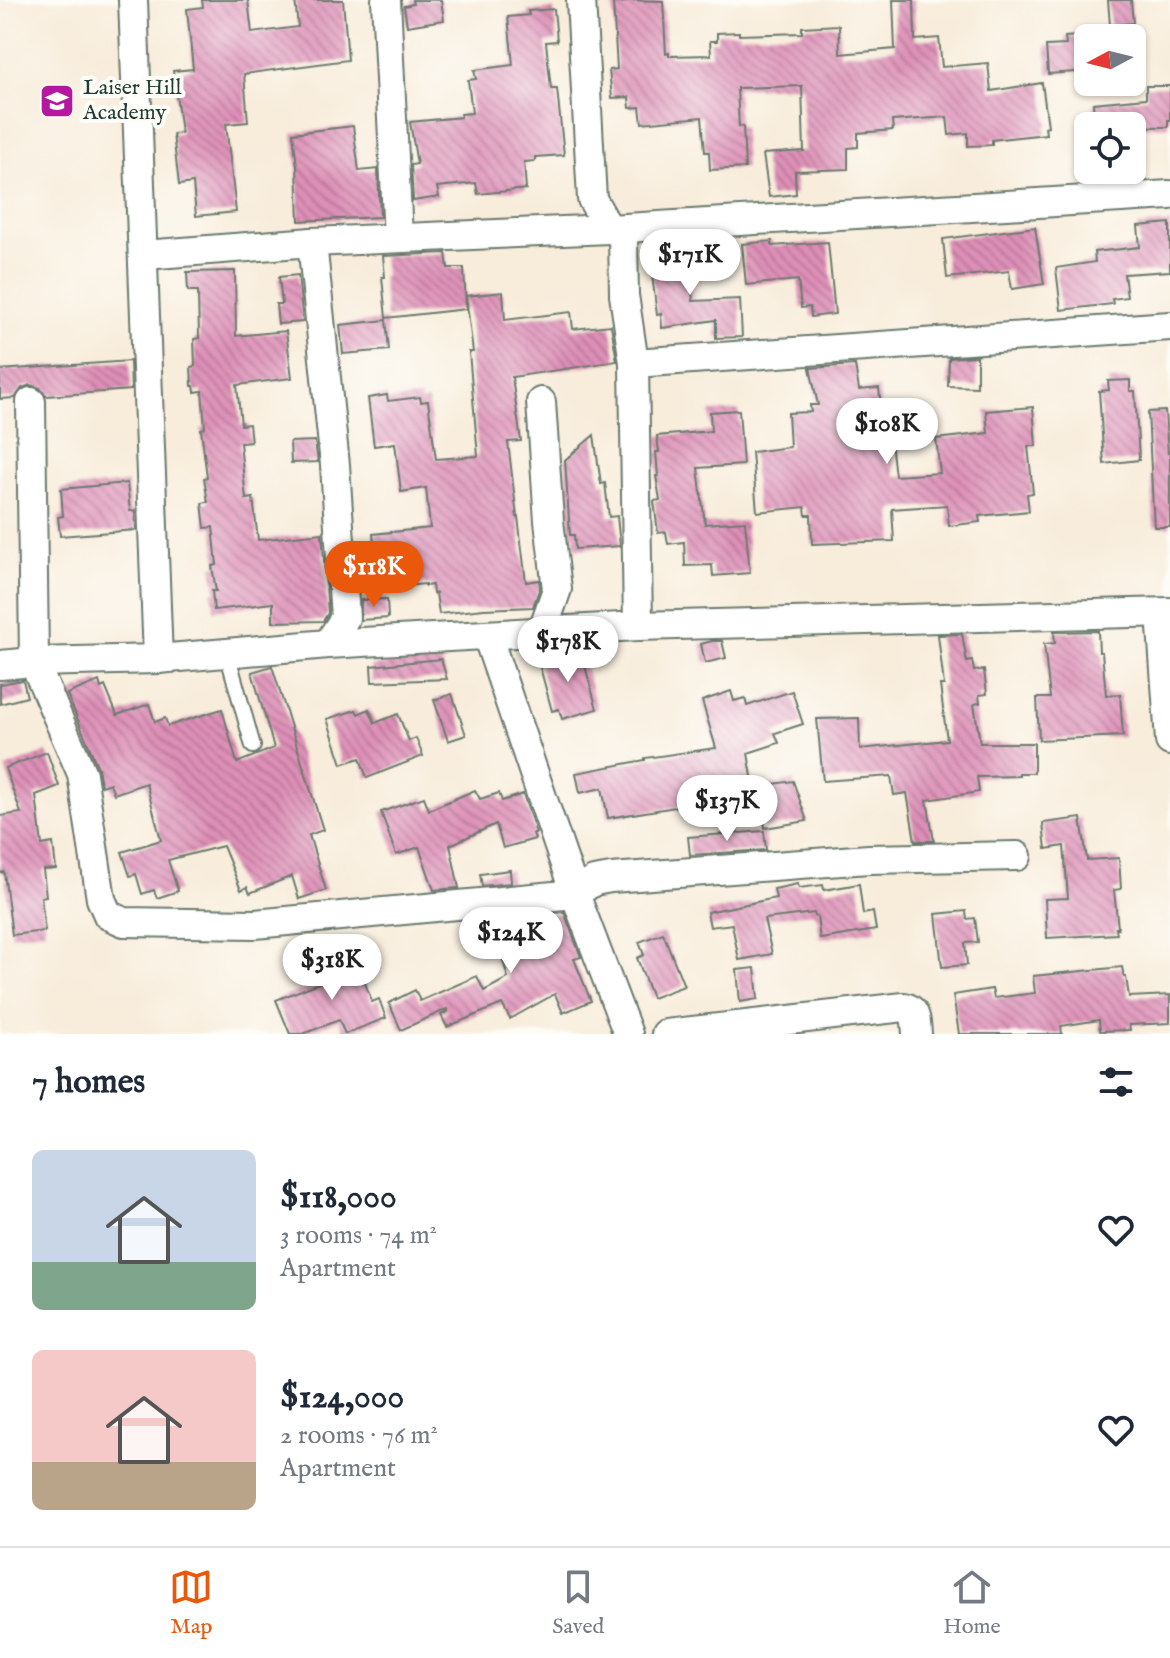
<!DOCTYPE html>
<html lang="en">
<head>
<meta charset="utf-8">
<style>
  :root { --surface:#fff; --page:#f2f2f3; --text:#1f2937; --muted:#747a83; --line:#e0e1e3; --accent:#ea580c }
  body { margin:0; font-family:"IM FELL English",serif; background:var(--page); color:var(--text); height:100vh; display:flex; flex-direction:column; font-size:30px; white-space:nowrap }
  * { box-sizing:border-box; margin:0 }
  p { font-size:26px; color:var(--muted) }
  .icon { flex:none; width:44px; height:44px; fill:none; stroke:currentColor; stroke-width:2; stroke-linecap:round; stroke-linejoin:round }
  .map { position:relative; height:1034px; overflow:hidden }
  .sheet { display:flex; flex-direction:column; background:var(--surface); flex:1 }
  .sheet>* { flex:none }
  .needle { width:52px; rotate:263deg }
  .tools { position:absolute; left:1074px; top:24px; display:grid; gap:16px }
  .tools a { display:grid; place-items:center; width:72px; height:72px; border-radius:12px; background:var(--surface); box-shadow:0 2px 6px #0004; font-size:40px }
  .price { position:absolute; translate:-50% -68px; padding:0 18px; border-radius:28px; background:#fff; color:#222; font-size:26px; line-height:52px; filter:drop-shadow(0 2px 4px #0008) }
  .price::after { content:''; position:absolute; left:50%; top:48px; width:24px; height:18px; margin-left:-12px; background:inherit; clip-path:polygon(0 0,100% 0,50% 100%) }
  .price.active { background:var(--accent); color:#fff }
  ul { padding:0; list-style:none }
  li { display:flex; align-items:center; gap:24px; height:200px; padding:0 32px }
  li span { display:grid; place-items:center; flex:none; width:224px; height:160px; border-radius:12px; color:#555 }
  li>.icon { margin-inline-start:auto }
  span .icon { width:96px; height:96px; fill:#fffc; stroke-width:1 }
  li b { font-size:34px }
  h2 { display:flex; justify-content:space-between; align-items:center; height:96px; padding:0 32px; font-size:34px }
  .tab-bar { display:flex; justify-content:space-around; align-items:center; height:112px; border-top:2px solid var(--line); background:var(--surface); font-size:22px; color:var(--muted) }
  .tab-bar a { display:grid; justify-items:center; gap:4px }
  .tab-bar .active { color:var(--accent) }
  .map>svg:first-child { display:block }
  .building { fill:url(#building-back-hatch) }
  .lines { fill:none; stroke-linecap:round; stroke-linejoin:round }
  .lane-casing { stroke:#6b7a6e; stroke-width:18 }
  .street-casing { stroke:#6b7a6e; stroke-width:32 }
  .lane { stroke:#fff; stroke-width:14 }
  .street { stroke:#fff; stroke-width:28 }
  .labels { text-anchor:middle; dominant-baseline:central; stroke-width:8; stroke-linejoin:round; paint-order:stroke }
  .poi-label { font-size:22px; fill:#1f3d34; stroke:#fdfcf7; text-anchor:start }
</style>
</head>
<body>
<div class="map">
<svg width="1170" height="1034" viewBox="0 0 1170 1034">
  <defs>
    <pattern id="building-back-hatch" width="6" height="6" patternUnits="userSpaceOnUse" patternTransform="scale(2)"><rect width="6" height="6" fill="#de8fb7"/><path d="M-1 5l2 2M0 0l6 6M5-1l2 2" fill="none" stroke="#b37696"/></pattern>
  </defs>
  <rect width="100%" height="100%" fill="#fdfcf7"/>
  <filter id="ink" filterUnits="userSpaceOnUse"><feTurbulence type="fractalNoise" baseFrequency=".0125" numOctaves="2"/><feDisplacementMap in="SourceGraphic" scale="16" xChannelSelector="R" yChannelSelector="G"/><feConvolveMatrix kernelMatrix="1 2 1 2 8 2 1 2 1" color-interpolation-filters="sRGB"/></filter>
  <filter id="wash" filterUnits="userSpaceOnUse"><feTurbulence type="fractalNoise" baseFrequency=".006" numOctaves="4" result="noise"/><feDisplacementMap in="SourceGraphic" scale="32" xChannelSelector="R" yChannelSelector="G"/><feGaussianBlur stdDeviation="1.8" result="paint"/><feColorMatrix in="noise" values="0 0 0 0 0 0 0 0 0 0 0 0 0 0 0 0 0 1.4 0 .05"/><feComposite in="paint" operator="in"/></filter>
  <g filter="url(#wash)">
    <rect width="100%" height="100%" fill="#f8ecda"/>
    <g id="blocks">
      <!-- building -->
      <g class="building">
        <polygon points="202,0 248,0 252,33 298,27 295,0 343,0 348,60 244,74 248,122 226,124 236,212 196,216 193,183 179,185 173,134 181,133 173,71 193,69 187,9 203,7"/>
        <polygon points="412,0 441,0 444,20 407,26 404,6 413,4"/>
        <polygon points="625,0 663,1 666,54 669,53 669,56 711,55 710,41 717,41 717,33 739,32 739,35 802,33 802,27 839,25 840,54 895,49 893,0 914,0 915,40 939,38 942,67 988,63 991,91 1042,83 1048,126 1045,127 1046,134 992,140 992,145 968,146 968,133 949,135 947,117 892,121 893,130 858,133 858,147 848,148 848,169 795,171 796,194 769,197 763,154 804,151 802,86 737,88 739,127 743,126 745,168 710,170 709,152 705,152 702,117 642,123 640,107 630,108 629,97 612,98 609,70 617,69 613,3 626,2"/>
        <polygon points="1108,0 1131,0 1133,23 1110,25"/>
        <polygon points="554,9 557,41 546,42 551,89 557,89 564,155 535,157 535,161 524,162 526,189 478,194 476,183 437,187 439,197 413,201 411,165 417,164 410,122 461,117 461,114 472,113 468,80 476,79 474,70 513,65 508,17 529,15 528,11"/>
        <polygon points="1088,35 1088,71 1048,74 1046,46 1066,45 1065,37"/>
        <polygon points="1146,86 1170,86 1170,120 1168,120 1168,127 1095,126 1093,103 1146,98"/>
        <polygon points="353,126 359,171 378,169 380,217 299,221 297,166 293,133"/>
        <polygon points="1170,223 1170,271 1124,274 1127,297 1112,299 1113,304 1061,310 1056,268 1095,262 1094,252 1140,247 1138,226"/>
        <polygon points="1035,227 1044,284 1012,289 1009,271 947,278 943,239"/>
        <polygon points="695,241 695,252 687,253 693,301 740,299 742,337 716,338 716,320 662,328 661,314 657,315 651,266 670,264 667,243"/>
        <polygon points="772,241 772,246 828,242 835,314 811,317 810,307 801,308 798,280 746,285 742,244"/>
        <polygon points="446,253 448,268 464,268 466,309 386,318 382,277 385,277 383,256"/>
        <polygon points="235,271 236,336 286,331 292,378 237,385 241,425 249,424 251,442 240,443 246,499 253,498 258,540 322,533 328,613 323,621 273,622 273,603 214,610 212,591 216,591 212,566 217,565 213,527 205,528 202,503 208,502 204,478 207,477 201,429 205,428 202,391 195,392 194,386 192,386 191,367 195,366 194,339 199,338 198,291 188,291 187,272"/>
        <polygon points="298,275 303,322 278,324 276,304 282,304 279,277"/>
        <polygon points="503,292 505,320 571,312 573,329 611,325 617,361 512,377 521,441 508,442 517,517 518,517 526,582 539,580 540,587 533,607 484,609 439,614 436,593 433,594 432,585 425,586 425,584 384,588 380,554 375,554 373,534 430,528 426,488 401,492 395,443 374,446 368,398 387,395 388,401 420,397 421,402 428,401 436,459 478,456 469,352 473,352 466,296"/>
        <polygon points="386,320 389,350 343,354 340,325"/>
        <polygon points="977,356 977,387 948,386 949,358"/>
        <polygon points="130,361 131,390 46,396 40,388 30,385 22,388 15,398 0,399 0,370"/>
        <polygon points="855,365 859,390 879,388 882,417 888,416 895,476 940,473 936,439 988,433 986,411 1033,407 1036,446 1028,446 1033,493 1027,494 1029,511 979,516 980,522 949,526 947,505 892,509 894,541 812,544 811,515 806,515 805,507 757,512 752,452 790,447 788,413 811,412 810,405 818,405 810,368"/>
        <polygon points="1130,380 1130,391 1135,391 1139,460 1104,464 1099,391 1109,390 1108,381"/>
        <polygon points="739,410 743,465 698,468 705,524 745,521 750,573 713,576 712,565 685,566 684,542 668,544 666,532 658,533 654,501 660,500 656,476 658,476 656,452 659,452 657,436 711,431 710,412"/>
        <polygon points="1165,411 1168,453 1170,453 1170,527 1154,527 1148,412"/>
        <polygon points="594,435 601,484 605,483 609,517 617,516 620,546 575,549 574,535 570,535 565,460"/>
        <polygon points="315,441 318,462 291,463 290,442"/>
        <polygon points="127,483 130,511 135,511 136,530 60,536 58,517 63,516 61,489"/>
        <polygon points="387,599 388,618 361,620 361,600"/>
        <polygon points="1098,631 1099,652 1102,652 1106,695 1120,694 1123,736 1039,740 1037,698 1050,698 1044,644 1055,643 1054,632"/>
        <polygon points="962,634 967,662 972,661 974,671 984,670 987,694 979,695 980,703 974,704 980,743 1034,743 1034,773 1019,773 1019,776 977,777 979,792 927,800 934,841 915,841 907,793 894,795 891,776 823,781 817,719 859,718 860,749 947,740 940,685 944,685 938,635"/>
        <polygon points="712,641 722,641 726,658 705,663 701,644"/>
        <polygon points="580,648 597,709 562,719 559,709 552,711 538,660"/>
        <polygon points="441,659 447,679 372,682 371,666"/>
        <polygon points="272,666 323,830 309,835 326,890 299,899 292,876 250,893 247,887 241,890 223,846 168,860 178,891 157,898 154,890 142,894 136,874 130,876 122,852 161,840 146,783 114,794 110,783 101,786 98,768 67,694 99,681 101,688 105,686 117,715 149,704 155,722 165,718 168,726 222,709 237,763 274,748 252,672"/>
        <polygon points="23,680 27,697 0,704 0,684"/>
        <polygon points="731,691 734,701 745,698 747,706 792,691 803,724 775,733 779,743 748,753 755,794 608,818 602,788 580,793 576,773 645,760 645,758 716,748 702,701"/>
        <polygon points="452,694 466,735 448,741 434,700"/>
        <polygon points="369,709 375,723 398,714 409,741 416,738 423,756 367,778 360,758 342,764 327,719 356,710 358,714"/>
        <polygon points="47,752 59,786 36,795 42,845 53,843 56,869 43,870 46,896 41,897 45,931 12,935 4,872 0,873 0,816 21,813 5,768"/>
        <polygon points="793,781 807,821 765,828 760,786"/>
        <polygon points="475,790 480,799 499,793 502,801 523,794 536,833 533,833 535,839 503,848 496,824 450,845 459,888 434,890 419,847 396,855 381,812 424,797 429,810"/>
        <polygon points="1081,818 1087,860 1119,858 1121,889 1114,890 1118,928 1116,928 1117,934 1047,938 1045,899 1068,898 1064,846 1046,849 1043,823"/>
        <polygon points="764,831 766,850 690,855 688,837"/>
        <polygon points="510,870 511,883 482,886 480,874"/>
        <polygon points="798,884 799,888 823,885 824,890 859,884 863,914 873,912 876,930 820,939 817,916 815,916 814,913 764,919 772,954 739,960 732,924 710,927 707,912 776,898 774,889"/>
        <polygon points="966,911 967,919 975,918 978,942 965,943 967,965 942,967 936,914"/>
        <polygon points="564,912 581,957 574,959 591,1001 563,1013 555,994 510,1019 502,1004 447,1027 441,1015 448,1011 447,1009 401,1030 389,1003 415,990 420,1001 477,976 484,991 508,978 491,919"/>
        <polygon points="663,933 684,986 652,998 637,958 644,955 639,942"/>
        <polygon points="356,958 372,1002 379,999 386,1018 345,1034 339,1020 303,1034 290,1034 276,1000 324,981 321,972"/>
        <polygon points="1122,967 1124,977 1126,977 1129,997 1170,995 1170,1023 1129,1025 1130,1030 1100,1031 1099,1020 1061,1026 1062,1034 959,1034 953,995 992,989 994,998 1035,993 1033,976"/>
        <polygon points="755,968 758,999 740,1002 737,970"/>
      </g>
    </g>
  </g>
  <g filter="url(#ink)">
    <use href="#blocks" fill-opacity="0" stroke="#6b7a6e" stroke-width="2"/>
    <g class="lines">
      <!-- lane casing -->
      <g class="lane-casing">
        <polyline id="lane" points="227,653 253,746"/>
      </g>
      <!-- street casing -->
      <g class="street-casing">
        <g id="street">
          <polyline points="133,0 158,659"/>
          <polyline points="386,0 398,237"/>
          <polyline points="581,0 592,199 609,229 623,232 624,295 634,363 638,626"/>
          <polyline points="312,242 335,465 345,618 328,644"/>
          <polyline points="144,255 312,242 609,229 1170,195"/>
          <polyline points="634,363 1170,326"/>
          <polyline points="31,402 34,662 82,774 101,899 108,915 124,922 255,924 575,894 594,881 611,878 869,859 1017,856"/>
          <polyline points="541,402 549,521 557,589 542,632"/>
          <polyline points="1161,613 1170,741"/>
          <polyline points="487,635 575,894 628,1034"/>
          <polyline points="0,665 34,662 158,659 328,644 638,626 1170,612"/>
          <path d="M666,1034L904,1007C917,1009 916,1023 917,1034"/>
        </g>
      </g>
      <!-- lane -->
      <use href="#lane" class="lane"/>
      <!-- street -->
      <use href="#street" class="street"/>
    </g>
  </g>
  <!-- icons -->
  <defs>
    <g id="school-square" transform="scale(1.8)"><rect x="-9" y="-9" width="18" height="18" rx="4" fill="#b5179e" stroke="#fdfcf7"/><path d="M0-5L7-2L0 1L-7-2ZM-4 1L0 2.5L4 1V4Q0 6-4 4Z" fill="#fff"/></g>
  </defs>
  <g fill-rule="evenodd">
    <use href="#school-square" x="57" y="101"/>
  </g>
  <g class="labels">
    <!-- poi labels -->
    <g class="poi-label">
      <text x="83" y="88">Laiser Hill<tspan x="83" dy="25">Academy</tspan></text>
    </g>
  </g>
</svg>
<div class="tools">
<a><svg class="needle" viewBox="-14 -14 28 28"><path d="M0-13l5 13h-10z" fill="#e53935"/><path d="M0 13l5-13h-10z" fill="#747a83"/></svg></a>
<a><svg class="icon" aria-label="locate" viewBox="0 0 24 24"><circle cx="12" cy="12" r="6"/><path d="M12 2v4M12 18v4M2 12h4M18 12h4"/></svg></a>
</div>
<b class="price" style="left:690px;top:297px">$171K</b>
<b class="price" style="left:887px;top:466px">$108K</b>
<b class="price active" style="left:374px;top:609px">$118K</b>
<b class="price" style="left:568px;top:684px">$178K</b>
<b class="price" style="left:727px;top:843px">$137K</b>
<b class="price" style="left:511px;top:975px">$124K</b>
<b class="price" style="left:332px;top:1002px">$318K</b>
</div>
<section class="sheet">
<h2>7 homes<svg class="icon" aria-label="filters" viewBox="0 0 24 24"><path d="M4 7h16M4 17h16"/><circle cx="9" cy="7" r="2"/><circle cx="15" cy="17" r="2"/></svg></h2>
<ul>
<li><span style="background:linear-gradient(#c9d6e8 70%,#7fa58c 0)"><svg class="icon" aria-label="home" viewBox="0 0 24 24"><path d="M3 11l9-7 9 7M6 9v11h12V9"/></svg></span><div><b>$118,000</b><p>3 rooms · 74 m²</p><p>Apartment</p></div><svg class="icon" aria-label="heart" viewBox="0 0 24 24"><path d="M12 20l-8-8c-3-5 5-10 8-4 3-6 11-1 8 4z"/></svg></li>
<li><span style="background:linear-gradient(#f6c9c9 70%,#b9a48a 0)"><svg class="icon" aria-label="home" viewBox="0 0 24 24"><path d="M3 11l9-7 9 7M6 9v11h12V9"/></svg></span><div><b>$124,000</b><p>2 rooms · 76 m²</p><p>Apartment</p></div><svg class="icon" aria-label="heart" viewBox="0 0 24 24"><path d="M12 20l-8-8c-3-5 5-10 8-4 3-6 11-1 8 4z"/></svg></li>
</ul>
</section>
<nav class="tab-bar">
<a class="active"><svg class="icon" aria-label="map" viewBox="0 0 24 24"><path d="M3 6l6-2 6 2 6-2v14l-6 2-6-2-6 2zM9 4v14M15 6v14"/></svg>Map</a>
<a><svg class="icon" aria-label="saved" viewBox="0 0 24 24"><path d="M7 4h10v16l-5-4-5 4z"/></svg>Saved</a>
<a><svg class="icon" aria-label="home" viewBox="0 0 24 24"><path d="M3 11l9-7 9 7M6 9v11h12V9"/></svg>Home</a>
</nav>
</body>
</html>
